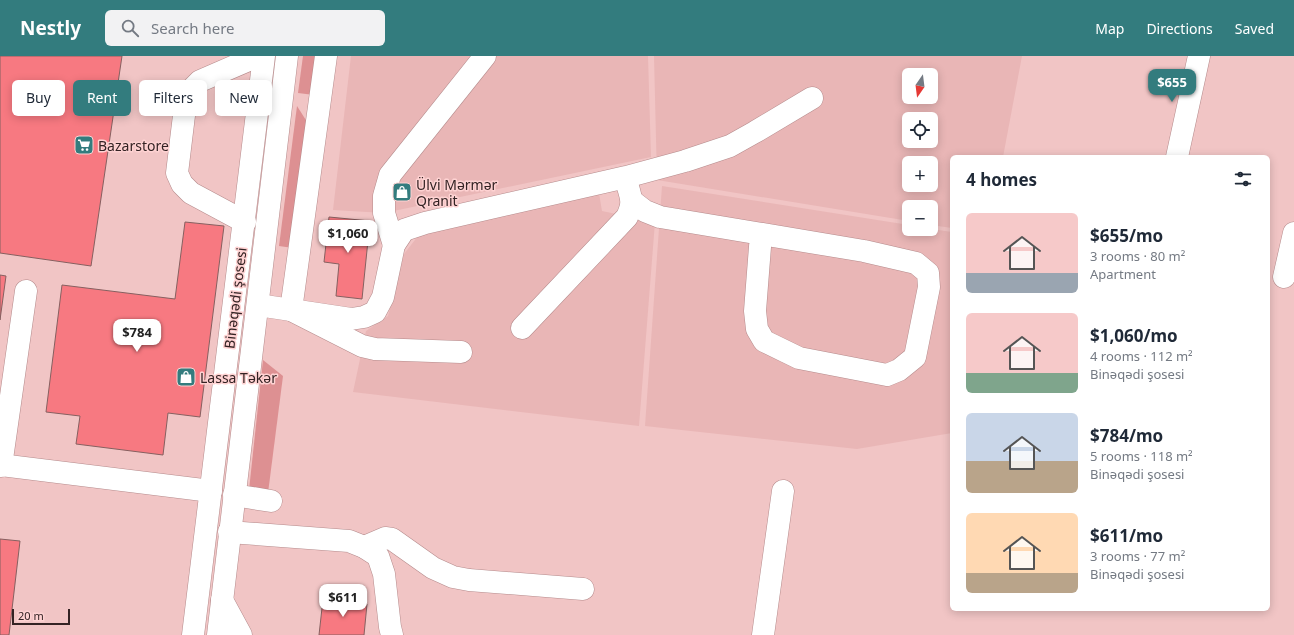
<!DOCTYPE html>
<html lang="en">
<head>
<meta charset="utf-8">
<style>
  :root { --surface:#fff; --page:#f2f2f3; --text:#1f2937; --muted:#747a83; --accent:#337c7e }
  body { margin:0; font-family:"Noto Sans",sans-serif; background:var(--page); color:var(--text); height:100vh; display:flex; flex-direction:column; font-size:15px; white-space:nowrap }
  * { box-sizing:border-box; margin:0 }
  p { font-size:13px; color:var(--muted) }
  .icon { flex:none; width:22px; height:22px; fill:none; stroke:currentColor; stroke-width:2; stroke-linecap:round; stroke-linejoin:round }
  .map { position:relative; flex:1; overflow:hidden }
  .drawer { position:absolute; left:950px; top:99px; width:320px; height:456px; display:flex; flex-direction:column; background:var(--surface); border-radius:6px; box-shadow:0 2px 10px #0003 }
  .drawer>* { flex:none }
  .banner { position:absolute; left:12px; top:24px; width:380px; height:36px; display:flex; gap:8px }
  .needle { width:26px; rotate:194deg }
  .tools { position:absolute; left:902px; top:12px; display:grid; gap:8px }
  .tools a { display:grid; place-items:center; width:36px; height:36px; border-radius:6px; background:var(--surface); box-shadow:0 2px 10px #0003; font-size:20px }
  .scale { position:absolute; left:12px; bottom:10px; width:58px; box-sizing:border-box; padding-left:4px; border:2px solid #342324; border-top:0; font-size:11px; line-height:14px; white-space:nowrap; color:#342324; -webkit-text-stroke:3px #fed2d2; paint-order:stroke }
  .price { position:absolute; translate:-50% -34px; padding:0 9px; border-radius:8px; background:#fff; color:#222; font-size:13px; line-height:26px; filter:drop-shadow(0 1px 2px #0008) }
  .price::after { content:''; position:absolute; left:50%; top:24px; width:12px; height:9px; margin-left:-6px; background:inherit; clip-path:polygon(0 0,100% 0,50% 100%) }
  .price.active { background:var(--accent); color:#fff }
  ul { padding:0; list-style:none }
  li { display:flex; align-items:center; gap:12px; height:100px; padding:0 16px }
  li span { display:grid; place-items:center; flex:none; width:112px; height:80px; border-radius:6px; color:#555 }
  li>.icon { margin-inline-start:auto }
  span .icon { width:48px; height:48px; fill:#fffc; stroke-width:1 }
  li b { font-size:17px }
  h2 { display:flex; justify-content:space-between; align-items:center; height:48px; padding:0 16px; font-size:17px }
  .chip { padding:0 14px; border-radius:6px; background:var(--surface); box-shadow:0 2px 10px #0003; font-size:14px; line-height:36px }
  .chip.active { background:var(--accent); color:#fff }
  header { display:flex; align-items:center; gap:24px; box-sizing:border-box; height:56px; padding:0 20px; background:var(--accent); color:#fff }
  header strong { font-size:19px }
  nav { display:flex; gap:22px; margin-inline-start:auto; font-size:14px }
  .search { width:280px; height:36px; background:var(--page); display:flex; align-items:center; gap:10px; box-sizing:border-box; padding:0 14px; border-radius:6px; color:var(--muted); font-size:15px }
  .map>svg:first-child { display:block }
  .built { fill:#e9b6b6; fill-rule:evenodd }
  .green { fill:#dd9092 }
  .building { fill:#f77981; stroke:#866060 }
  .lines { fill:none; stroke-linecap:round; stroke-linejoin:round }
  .minor-casing { stroke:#b58b8c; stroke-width:23 }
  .major-casing { stroke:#b58b8c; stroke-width:23 }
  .minor { stroke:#fff; stroke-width:22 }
  .major { stroke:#fff; stroke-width:22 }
  .labels { text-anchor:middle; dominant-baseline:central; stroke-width:3; stroke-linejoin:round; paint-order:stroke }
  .poi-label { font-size:14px; fill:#342324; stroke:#fed2d2; text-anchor:start }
  .street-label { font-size:14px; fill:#342324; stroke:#fed2d2 }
</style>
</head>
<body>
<header>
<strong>Nestly</strong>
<div class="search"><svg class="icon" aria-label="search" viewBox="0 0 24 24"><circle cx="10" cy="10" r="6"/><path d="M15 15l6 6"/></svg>Search here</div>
<nav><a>Map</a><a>Directions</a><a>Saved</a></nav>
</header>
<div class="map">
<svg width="1294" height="579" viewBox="0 0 1294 579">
  <rect width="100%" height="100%" fill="#f1c5c5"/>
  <!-- built -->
  <g class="built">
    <polygon points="351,0 648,0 651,101 384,157 333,154"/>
    <path d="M654,0H1022L1003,101H952V172L931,169V151H909V165L657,124ZM909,19H931V41H909ZM909,63H931V85H909ZM909,107H931V129H909Z"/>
    <polygon points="662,130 909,169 909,173 931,173 952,176 952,377 857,393 645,370"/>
    <polygon points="599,137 602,155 655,166 639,370 353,336 366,275 388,260 404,198 418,180"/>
  </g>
  <!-- green -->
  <g class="green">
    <polygon points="303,0 319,0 314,39 298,37"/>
    <polygon points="297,50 309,69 293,192 279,190"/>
    <polygon points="263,304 283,320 268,437 249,434"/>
  </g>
  <!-- building -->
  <g class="building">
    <polygon points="0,0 122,0 91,210 0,197"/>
    <polygon points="329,161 370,165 362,243 336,240 339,208 324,206"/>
    <polygon points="185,166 224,170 200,361 168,357 163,399 76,388 80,360 46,356 62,229 175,243"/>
    <polygon points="0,219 6,220 0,264"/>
    <polygon points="0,483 20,485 9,579 0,579"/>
    <polygon points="323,543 367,548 364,579 319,579"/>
  </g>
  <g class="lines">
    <!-- minor casing -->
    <g class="minor-casing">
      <g id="minor">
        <polyline points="326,0 291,254 362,290 375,293 461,296"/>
        <polyline points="1177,101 1199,0"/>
        <polyline points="632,145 645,155 660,161 864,195 916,207 928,217 929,231 915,301 899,314 887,319 799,302 764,285 757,273 755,255 761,178"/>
        <polyline points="245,166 191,137 182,128 177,117 186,43 192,33 200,25 258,0"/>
        <polyline points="394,189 384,157 384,140 390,119 485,0"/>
        <polyline points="1284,221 1294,177"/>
        <polyline points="258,249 351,263 364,261 375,256 383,241 394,189 404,174 425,167 626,121 685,105 730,90 755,76 812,42"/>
        <path d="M522,272L627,161C633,148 632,144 628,131"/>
        <polyline points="0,409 211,435"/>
        <polyline points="1,410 26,235"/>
        <polyline points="234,439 271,445"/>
        <polyline points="229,476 349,485 364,491 378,500 384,518 390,571 392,579"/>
        <polyline points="364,491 385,482 392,483 433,512 453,521 469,524 583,533"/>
        <polyline points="222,544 241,579"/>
        <polyline points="763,579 783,435"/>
      </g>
    </g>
    <!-- major casing -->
    <g class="major-casing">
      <g id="major">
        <polyline points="193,579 264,0"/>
        <polyline points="218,579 287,0"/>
      </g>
    </g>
    <!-- minor -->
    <use href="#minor" class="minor"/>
    <!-- major -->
    <use href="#major" class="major"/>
  </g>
  <!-- icons -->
  <defs>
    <g id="supermarket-square" transform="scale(1)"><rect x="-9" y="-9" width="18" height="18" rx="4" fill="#337c7e" stroke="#fed2d2"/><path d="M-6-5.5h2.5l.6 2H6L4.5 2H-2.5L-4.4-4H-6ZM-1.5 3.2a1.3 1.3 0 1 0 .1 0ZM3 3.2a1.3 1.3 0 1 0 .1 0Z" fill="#fff"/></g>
    <g id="shop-square" transform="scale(1)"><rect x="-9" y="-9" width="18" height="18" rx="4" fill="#337c7e" stroke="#fed2d2"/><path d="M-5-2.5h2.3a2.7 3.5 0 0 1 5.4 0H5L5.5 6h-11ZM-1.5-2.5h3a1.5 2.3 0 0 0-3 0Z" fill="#fff"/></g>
  </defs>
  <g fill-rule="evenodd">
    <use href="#supermarket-square" x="84" y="89"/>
    <use href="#shop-square" x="402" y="136"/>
    <use href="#shop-square" x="186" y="321"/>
  </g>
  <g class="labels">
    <!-- poi labels -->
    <g class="poi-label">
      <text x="98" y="89">Bazarstore</text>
      <text x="416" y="128">Ülvi Mərmər<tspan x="416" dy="16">Qranit</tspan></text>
      <text x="200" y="321">Lassa Təkər</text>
    </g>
    <!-- street labels -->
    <g class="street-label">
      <text transform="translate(235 242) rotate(-83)">Binəqədi şosesi</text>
    </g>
  </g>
</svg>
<div class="tools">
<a><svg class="needle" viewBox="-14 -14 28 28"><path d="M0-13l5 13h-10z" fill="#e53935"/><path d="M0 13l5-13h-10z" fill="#747a83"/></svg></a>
<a><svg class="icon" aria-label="locate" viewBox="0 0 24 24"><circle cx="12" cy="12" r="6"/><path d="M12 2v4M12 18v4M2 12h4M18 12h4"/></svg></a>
<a>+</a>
<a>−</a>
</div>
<div class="scale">20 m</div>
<b class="price active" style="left:1172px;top:47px">$655</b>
<b class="price" style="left:348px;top:198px">$1,060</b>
<b class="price" style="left:137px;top:297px">$784</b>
<b class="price" style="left:343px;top:562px">$611</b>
<div class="banner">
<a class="chip">Buy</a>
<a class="chip active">Rent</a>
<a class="chip">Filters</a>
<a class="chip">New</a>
</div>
<section class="drawer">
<h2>4 homes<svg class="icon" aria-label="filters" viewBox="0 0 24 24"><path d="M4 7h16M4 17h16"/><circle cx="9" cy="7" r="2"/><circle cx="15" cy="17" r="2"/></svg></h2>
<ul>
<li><span style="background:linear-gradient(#f6c9c9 75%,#9aa5b1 0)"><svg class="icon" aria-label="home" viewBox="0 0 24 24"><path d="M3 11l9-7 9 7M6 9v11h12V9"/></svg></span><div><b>$655/mo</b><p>3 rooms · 80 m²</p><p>Apartment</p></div></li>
<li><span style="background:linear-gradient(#f6c9c9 75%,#7fa58c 0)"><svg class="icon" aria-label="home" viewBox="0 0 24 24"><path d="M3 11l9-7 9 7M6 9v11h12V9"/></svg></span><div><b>$1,060/mo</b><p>4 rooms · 112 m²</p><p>Binəqədi şosesi</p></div></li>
<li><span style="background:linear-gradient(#c9d6e8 60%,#b9a48a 0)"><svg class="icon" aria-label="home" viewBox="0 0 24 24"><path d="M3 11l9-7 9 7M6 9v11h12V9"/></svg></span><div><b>$784/mo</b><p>5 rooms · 118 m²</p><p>Binəqədi şosesi</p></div></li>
<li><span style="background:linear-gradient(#ffd9b3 75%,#b9a48a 0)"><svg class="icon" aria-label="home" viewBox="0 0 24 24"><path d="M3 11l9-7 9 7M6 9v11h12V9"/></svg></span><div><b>$611/mo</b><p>3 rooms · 77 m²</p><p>Binəqədi şosesi</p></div></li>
</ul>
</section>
</div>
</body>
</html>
